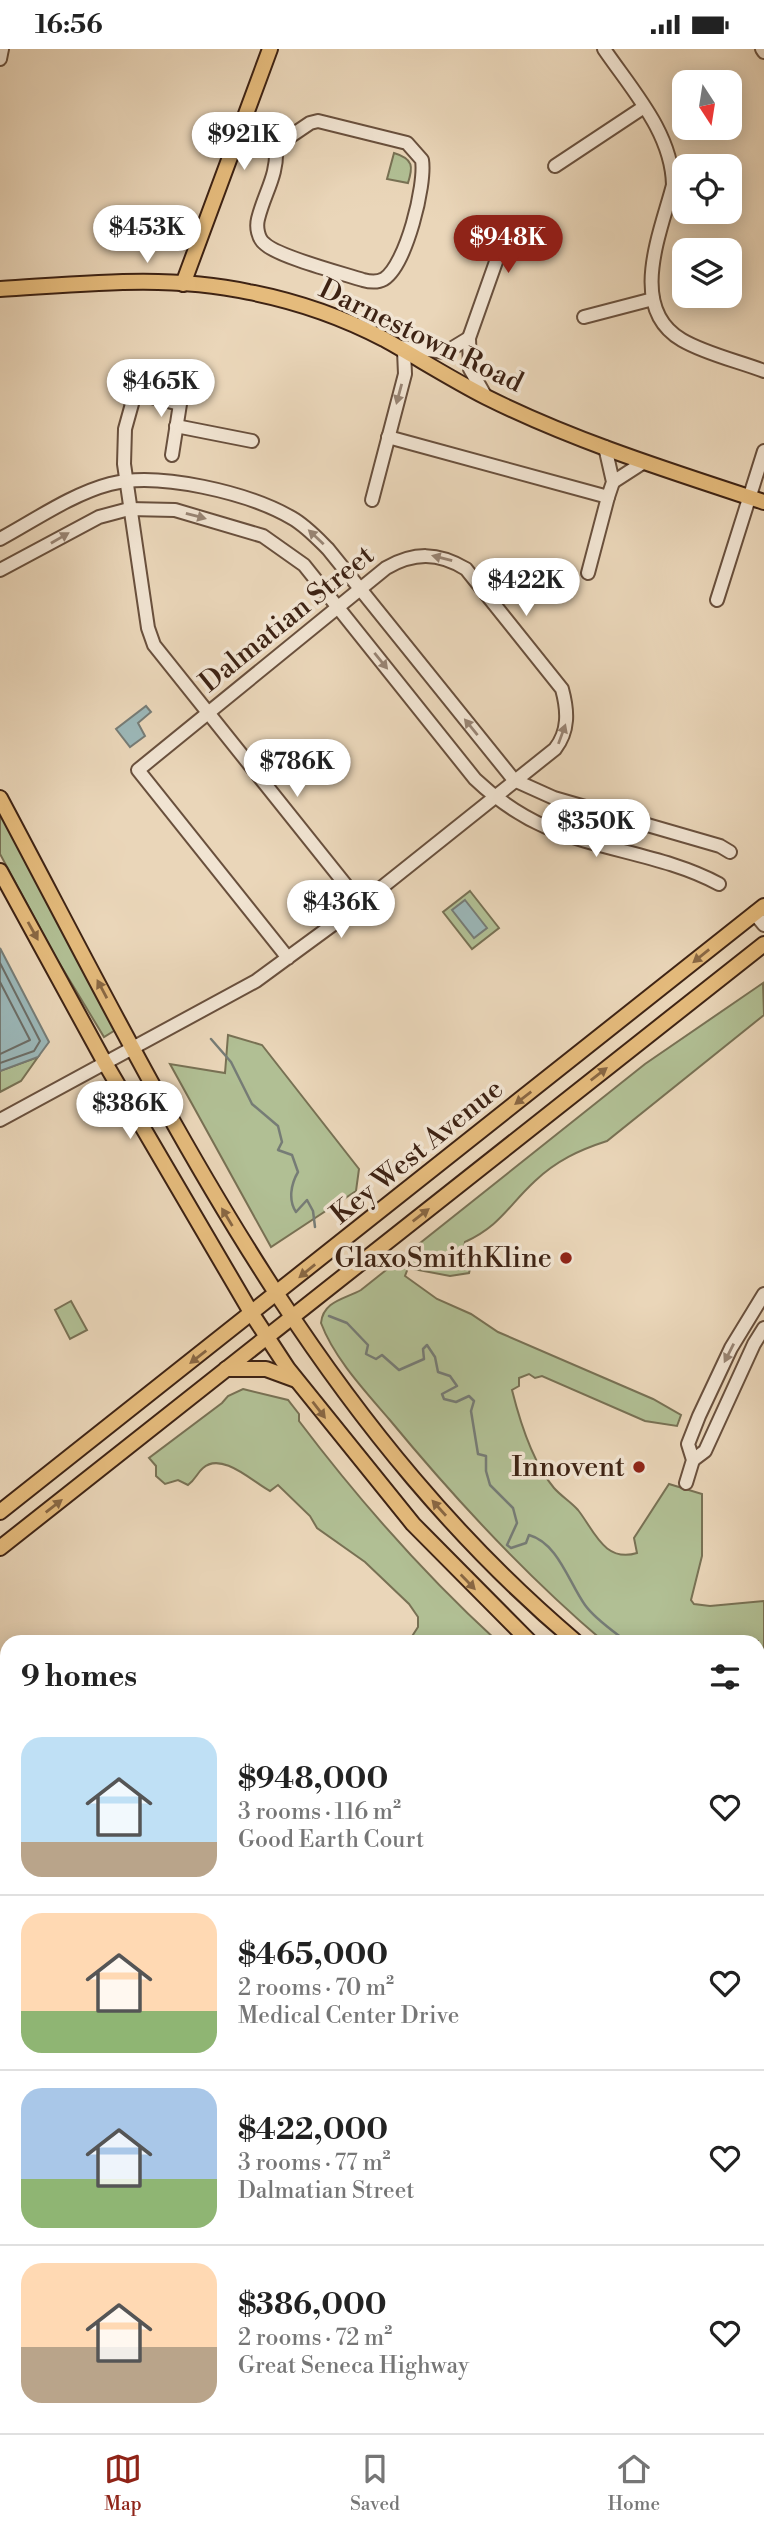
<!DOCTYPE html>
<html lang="en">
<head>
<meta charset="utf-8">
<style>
  :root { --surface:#fff; --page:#f2f2f2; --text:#222; --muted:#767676; --line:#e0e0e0; --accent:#8f2418 }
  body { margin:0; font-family:"Libre Bodoni",serif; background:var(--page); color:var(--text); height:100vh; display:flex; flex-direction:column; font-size:26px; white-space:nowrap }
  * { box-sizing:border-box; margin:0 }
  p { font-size:23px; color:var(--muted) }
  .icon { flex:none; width:38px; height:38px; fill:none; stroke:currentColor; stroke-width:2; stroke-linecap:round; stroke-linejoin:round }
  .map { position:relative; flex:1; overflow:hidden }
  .sheet { position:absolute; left:0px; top:1586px; width:765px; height:800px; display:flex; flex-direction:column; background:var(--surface); border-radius:21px 21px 0 0; box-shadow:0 4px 18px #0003 }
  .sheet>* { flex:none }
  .needle { width:46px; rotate:168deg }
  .fabs { position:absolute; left:672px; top:21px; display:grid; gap:14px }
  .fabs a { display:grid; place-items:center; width:70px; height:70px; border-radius:14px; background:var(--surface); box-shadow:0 4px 18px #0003; font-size:35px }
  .price { position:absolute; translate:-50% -60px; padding:0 16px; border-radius:24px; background:#fff; color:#222; font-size:23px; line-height:46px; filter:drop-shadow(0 2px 4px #0008) }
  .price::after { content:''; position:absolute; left:50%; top:42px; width:21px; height:16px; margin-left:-10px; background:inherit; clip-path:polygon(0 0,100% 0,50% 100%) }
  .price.active { background:var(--accent); color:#fff }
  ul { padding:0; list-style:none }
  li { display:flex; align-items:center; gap:21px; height:175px; padding:0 21px }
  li+li { border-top:2px solid var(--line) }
  li span { display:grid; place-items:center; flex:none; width:196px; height:140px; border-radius:21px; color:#555 }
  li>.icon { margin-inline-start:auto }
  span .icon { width:84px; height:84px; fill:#fffc; stroke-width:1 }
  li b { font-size:30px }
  h2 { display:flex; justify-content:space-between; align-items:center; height:84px; padding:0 21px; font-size:30px }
  .status { display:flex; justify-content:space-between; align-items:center; height:49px; padding:0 35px; background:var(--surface); direction:ltr }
  .status svg { height:19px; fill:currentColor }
  .dock { display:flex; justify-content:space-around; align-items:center; height:98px; border-top:2px solid var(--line); background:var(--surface); font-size:19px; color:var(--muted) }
  .dock a { display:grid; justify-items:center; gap:4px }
  .dock .active { color:var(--accent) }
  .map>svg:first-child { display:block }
  .green { fill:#b1bf94; stroke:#787154; stroke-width:2 }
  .water { fill:#9bb7b8; stroke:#767c76; stroke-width:2 }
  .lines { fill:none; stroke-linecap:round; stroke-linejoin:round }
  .shore { stroke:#6c6d66; stroke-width:2 }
  .stream { stroke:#767c76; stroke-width:2.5 }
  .minor-casing { stroke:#69503d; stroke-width:16 }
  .major-casing { stroke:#3e2314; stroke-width:18 }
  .minor { stroke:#f1e4d2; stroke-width:12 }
  .major { stroke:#e5bb7c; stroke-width:14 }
  .oneway { fill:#988473 }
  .oneway2 { fill:#896743 }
  .poi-dot { fill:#8f2418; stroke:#f1e4d2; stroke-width:2.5 }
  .labels { text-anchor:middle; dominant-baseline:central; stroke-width:7; stroke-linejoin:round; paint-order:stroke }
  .street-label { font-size:28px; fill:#3e2314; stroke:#f1e4d2 }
  .poi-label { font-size:28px; fill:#3e2314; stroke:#f1e4d2; text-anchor:end }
</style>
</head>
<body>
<div class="status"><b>16:56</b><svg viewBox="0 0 49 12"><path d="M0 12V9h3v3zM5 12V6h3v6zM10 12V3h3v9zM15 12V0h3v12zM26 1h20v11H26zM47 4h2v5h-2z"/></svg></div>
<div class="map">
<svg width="764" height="2384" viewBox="0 0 764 2384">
  <rect width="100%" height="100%" fill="#ead6b9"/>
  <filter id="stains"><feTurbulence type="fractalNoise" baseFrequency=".00286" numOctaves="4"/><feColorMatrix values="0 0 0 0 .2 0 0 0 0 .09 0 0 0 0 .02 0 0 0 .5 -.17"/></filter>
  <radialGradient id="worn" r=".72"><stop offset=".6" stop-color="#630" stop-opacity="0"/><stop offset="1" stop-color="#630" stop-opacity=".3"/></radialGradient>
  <!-- green -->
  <g class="green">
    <path d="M394,104C414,110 413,118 408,134L387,130Z"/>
    <polygon points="0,761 117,980 104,988 55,907 0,805"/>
    <polygon points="470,842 499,879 472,900 443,863"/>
    <path d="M763,934L764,966L607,1092C579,1101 556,1112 535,1132C507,1158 501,1176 465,1193L463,1205L471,1216L469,1224L450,1227L408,1219L405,1227L437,1250L471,1265L498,1283L653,1350L681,1366L677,1377L645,1372L542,1327L535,1329L529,1325L519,1329V1337L512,1341C520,1373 532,1413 554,1439C561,1447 571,1453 578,1461C594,1481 604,1514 637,1504L634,1489L669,1435L702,1445V1507L691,1551L694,1555L710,1557L764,1552V1712L758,1708V1592H603C524,1525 455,1450 389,1370C365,1342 334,1309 321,1274C323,1252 345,1250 361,1241L645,1015Z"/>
    <polygon points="228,986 262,996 359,1120 356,1142 271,1198 170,1015 225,1024"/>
    <polygon points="38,1008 21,1032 0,1043 0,1022"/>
    <polygon points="71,1252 87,1281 70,1290 55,1261"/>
    <path d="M243,1340L288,1351L299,1365V1372C358,1450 425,1526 497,1592H409L418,1578V1568L409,1555L365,1513L317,1479L310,1467L278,1436L270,1442C254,1434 222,1402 203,1419C197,1424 196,1430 188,1436L178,1431L165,1435L156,1427V1417L149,1409L222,1354L228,1347Z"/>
    <polygon points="758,1795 764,1800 764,1837 758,1831"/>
    <polygon points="77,2378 542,2378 548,2384 76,2384"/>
  </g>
  <!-- water -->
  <g class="water">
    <polygon points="146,657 151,663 138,674 145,687 130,698 116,680"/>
    <polygon points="465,851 487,879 474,889 452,861"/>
    <polygon points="0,899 49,993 38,1008 0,1022"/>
  </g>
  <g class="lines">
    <!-- shore -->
    <g class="shore">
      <polyline points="0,914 40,992 34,1002 0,1014"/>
      <polyline points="0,933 30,991 0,1005"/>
    </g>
    <!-- stream -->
    <g class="stream">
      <path d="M211,990L231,1013L252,1055L278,1077L282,1093L278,1101L292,1106L298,1123C291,1135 288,1151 296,1163L307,1151L313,1162L315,1178"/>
      <path d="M329,1267L347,1274L368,1296L366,1305L376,1310L382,1306L399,1321L424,1310L423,1300L427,1296L435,1308L438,1323L450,1327L457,1337L442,1345L444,1350L456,1353L469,1347L474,1352L471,1362L478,1405L486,1407V1422L490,1436L513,1459L517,1474L507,1496L511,1499L526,1494L529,1486C558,1494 569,1534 585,1556C595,1570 613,1582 626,1592"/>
      <polyline points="758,1692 764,1697"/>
      <polyline points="450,2384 481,2384"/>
    </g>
    <!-- minor casing -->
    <g class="minor-casing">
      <g id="minor">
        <path d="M604,0C632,41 672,84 673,136C661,183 627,259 682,291C706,305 738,312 764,322"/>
        <polyline points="762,0 764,3"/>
        <polyline points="0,10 2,0"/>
        <path d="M318,72L407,94L422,111C426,136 406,216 384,230C377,234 370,233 363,231C341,224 279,208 265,195C258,190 256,178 258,170C265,142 278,127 276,97L310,74Z"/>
        <polyline points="240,84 276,97"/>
        <polyline points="555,117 644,58"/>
        <polyline points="469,192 493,202 498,207 469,289 470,320 486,348"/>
        <polyline points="584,268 653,250"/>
        <polyline points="400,298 446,303 469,289"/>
        <polyline points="176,377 252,392"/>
        <polyline points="388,388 608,448 588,524"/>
        <polyline points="605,398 613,433 608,448"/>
        <polyline points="172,406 180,355 135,344 125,380 124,415 148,579 154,596 361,855"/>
        <polyline points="613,433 644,413"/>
        <polyline points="372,451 405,325 404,302"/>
        <path d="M0,490C35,471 72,445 110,435C158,422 249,444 292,469C306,477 317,489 328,500L514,731L554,749L720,797L730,803"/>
        <path d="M0,521L99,468L129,460L175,461L263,487L304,516L475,730C496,750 519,766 546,778C602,802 665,806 719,835"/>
        <polyline points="717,551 764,402"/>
        <polyline points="754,864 764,876"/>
        <path d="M0,1071L256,932L361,855L555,700C569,682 568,662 562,640L466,520C438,503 414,503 386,519L138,721L288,909"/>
        <polyline points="693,1411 705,1402 754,1295 764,1279"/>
        <polyline points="686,1434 693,1411 688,1395 699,1367 731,1299 764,1245"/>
        <polyline points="758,1847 764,1852"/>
        <polyline points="0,1938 7,1926"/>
        <polyline points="0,1984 7,1962"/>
        <polyline points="758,1992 764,1990"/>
        <polyline points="0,1995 7,1997"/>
        <polyline points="758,2096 764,2094"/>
        <polyline points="0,2147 7,2173"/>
        <polyline points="0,2198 7,2220"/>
        <polyline points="758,2227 764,2233"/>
        <polyline points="0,2366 7,2367"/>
        <polyline points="0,2375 7,2376"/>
        <polyline points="690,2378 695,2384"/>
        <polyline points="731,2378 733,2384"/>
        <polyline points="748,2378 749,2384"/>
        <polyline points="38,2384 38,2378"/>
        <polyline points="57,2384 57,2378"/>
        <polyline points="637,2384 649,2378"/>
      </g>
    </g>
    <!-- major casing -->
    <g class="major-casing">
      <g id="major">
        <polyline points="183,235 270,0"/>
        <path d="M0,240C83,235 167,225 249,243C295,252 342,268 384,290C418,309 451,330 486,348C574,392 670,422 764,453"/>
        <path d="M0,749C162,1053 307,1365 575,1592"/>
        <polyline points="0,822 105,1014 252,1265 288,1320 413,1475 529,1592"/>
        <polyline points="226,1320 266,1320 296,1331"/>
        <polyline points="0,1463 764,857"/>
        <polyline points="0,1499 764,895"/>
        <polyline points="758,1731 764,1735"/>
        <polyline points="758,1776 764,1782"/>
      </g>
    </g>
    <!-- minor -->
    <use href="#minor" class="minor"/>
    <!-- major -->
    <use href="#major" class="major"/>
  </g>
  <!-- one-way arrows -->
  <defs><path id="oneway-solid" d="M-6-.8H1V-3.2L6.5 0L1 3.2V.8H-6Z" transform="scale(1.75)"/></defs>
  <g class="oneway">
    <use href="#oneway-solid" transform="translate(399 345) rotate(105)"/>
    <use href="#oneway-solid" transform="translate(196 467) rotate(15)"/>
    <use href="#oneway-solid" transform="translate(316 488) rotate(-137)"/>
    <use href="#oneway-solid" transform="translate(60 489) rotate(-30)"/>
    <use href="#oneway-solid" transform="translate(442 509) rotate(-166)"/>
    <use href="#oneway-solid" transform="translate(381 612) rotate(51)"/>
    <use href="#oneway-solid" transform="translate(471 678) rotate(-129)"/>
    <use href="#oneway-solid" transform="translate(562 685) rotate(-70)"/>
    <use href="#oneway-solid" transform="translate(729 1304) rotate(117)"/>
  </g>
  <g class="oneway2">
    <use href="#oneway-solid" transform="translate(33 882) rotate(61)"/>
    <use href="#oneway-solid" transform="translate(701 907) rotate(141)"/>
    <use href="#oneway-solid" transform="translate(102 940) rotate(-118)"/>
    <use href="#oneway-solid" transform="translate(599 1025) rotate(-38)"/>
    <use href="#oneway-solid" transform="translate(523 1049) rotate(142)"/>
    <use href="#oneway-solid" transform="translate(421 1166) rotate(-38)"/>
    <use href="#oneway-solid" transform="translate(227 1168) rotate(-121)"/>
    <use href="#oneway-solid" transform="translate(307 1222) rotate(141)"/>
    <use href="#oneway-solid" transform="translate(198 1308) rotate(142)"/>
    <use href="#oneway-solid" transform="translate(319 1361) rotate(52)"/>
    <use href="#oneway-solid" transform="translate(54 1457) rotate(-38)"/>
    <use href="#oneway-solid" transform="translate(439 1459) rotate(-132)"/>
    <use href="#oneway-solid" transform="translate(468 1533) rotate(46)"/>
  </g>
  <!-- markers -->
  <g class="poi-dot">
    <circle cx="566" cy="1209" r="7"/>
    <circle cx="639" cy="1418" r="7"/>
  </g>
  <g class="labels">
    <!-- street labels -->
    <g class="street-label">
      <text transform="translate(421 287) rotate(26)">Darnestown Road</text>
      <text transform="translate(287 570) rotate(-39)">Dalmatian Street</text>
      <text transform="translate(417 1103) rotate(-39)">Key West Avenue</text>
    </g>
    <!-- poi labels -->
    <g class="poi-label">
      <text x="552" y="1209">GlaxoSmithKline</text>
      <text x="625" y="1418">Innovent</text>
    </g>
  </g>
  <rect width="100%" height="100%" filter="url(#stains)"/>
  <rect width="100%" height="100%" fill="url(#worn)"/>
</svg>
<div class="fabs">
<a><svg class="needle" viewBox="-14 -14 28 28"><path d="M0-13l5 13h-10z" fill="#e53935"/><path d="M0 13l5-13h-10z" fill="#767676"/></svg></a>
<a><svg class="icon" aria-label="locate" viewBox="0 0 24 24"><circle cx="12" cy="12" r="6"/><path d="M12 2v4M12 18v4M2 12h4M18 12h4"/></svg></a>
<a><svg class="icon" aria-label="layers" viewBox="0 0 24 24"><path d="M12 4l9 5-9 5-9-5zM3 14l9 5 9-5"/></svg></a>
</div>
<b class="price" style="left:244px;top:123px">$921K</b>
<b class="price" style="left:147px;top:216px">$453K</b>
<b class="price active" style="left:508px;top:226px">$948K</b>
<b class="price" style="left:161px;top:370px">$465K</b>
<b class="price" style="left:526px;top:569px">$422K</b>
<b class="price" style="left:297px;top:750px">$786K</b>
<b class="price" style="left:596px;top:810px">$350K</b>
<b class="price" style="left:341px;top:891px">$436K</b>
<b class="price" style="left:130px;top:1092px">$386K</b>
<section class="sheet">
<h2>9 homes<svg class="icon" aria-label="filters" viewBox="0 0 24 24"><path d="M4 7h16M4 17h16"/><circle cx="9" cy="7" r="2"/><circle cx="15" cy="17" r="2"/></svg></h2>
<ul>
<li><span style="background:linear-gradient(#bfe0f5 75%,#b9a48a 0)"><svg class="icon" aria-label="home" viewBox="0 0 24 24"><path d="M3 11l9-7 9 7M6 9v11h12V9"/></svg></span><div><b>$948,000</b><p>3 rooms · 116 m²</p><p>Good Earth Court</p></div><svg class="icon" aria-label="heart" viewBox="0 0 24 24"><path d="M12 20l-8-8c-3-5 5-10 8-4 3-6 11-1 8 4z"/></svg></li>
<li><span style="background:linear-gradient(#ffd9b3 70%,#8fb573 0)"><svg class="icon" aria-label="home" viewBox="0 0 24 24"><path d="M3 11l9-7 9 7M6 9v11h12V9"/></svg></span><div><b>$465,000</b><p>2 rooms · 70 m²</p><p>Medical Center Drive</p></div><svg class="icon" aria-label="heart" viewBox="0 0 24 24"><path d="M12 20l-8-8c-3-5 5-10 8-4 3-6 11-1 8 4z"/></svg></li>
<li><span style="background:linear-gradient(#a9c7e8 65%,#8fb573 0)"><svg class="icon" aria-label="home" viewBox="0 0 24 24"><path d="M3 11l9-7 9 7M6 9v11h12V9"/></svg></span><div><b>$422,000</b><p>3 rooms · 77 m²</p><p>Dalmatian Street</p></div><svg class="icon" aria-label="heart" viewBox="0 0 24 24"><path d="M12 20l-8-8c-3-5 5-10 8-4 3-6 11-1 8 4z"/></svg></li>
<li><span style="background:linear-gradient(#ffd9b3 60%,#b9a48a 0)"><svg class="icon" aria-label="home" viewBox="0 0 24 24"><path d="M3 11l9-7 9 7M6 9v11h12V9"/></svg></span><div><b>$386,000</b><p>2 rooms · 72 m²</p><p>Great Seneca Highway</p></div><svg class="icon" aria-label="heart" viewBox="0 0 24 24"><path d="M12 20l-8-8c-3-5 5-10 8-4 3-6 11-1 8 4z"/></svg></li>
</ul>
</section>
</div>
<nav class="dock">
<a class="active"><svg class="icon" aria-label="map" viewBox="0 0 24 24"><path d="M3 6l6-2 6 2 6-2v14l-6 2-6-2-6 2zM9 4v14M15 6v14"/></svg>Map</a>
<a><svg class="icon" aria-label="saved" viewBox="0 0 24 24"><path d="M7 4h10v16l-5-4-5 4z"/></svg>Saved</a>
<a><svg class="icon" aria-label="home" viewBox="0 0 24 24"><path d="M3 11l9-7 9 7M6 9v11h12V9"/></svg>Home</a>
</nav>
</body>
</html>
